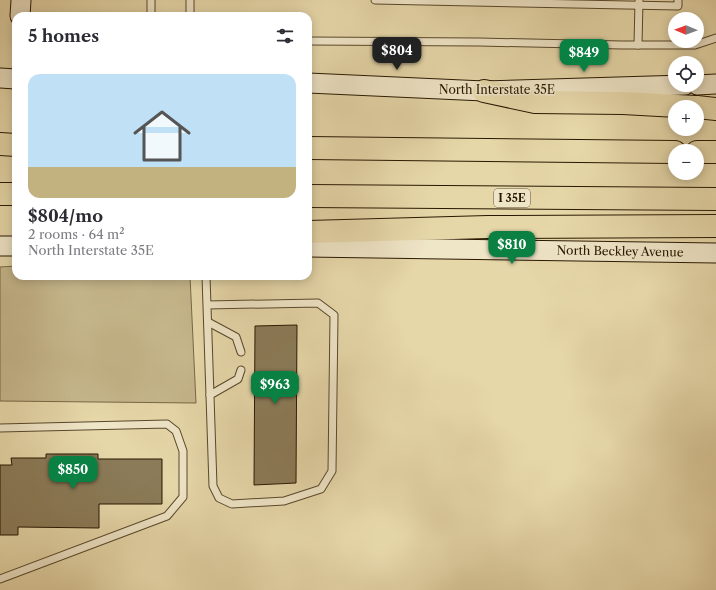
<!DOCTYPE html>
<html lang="en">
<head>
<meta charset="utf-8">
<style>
  :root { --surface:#fff; --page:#f2f2f3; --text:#2b2b33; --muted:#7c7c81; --line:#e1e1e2; --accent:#0b8043 }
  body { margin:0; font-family:"Libre Caslon Text",serif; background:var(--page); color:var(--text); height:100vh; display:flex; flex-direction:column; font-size:15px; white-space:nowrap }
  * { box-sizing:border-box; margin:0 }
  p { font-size:13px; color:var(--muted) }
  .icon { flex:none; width:22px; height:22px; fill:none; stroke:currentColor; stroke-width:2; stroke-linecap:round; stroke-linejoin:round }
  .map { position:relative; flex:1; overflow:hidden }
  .panel { position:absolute; left:12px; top:12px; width:300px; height:268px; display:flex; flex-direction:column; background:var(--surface); border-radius:12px; box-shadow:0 2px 10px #0003 }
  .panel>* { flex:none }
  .needle { width:26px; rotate:271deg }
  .fabs { position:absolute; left:668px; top:12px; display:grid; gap:8px }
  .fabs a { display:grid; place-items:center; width:36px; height:36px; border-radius:50%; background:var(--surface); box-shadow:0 2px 10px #0003; font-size:20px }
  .price { position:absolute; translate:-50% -34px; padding:0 9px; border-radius:8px; background:var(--accent); color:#fff; font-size:13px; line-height:26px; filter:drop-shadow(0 1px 2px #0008) }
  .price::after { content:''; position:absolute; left:50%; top:24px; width:12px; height:9px; margin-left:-6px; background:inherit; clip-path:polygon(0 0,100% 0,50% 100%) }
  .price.selected { background:#222; color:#fff }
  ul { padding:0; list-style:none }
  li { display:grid; align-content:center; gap:8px; height:212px; padding:0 16px }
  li+li { border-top:1px solid var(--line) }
  li span { display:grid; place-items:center; height:124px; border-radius:12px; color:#555 }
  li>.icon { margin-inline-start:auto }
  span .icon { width:72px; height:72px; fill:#fffc; stroke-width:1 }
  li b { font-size:17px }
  h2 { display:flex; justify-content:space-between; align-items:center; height:48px; padding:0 16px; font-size:17px }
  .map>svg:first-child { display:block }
  .green { fill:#c6b78c; stroke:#776846 }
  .building { fill:#8b7b58; stroke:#281801 }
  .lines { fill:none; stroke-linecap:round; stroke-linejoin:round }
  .lane-casing { stroke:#58482b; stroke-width:9 }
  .secondary-casing { stroke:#281801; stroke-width:21 }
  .highway-casing { stroke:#281801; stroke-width:24 }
  .lane { stroke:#efe5c7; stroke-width:7 }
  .secondary { stroke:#efe5c7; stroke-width:19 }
  .highway { stroke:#e6d7a9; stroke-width:22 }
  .labels { text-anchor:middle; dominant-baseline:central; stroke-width:3; stroke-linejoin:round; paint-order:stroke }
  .shield { fill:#efe5c7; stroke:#64563c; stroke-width:1 }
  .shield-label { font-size:11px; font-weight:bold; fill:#281801 }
  .street-label { font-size:12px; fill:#281801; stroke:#efe5c7 }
</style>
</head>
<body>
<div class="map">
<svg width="716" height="590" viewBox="0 0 716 590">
  <rect width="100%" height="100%" fill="#e6d7a9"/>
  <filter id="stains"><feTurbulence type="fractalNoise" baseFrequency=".005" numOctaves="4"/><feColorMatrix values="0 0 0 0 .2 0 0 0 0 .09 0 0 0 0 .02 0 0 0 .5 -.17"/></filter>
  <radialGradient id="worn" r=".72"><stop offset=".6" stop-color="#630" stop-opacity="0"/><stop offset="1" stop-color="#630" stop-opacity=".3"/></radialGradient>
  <!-- green -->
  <polygon class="green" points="16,266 16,276 190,276 196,403 0,401 0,267"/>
  <!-- building -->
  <g class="building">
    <polygon points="297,325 296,483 254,485 255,326"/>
    <polygon points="46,454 98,454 98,459 162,459 162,504 99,504 99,528 18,527 18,535 0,535 0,465 12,465 11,458 46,458"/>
  </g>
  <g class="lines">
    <!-- lane casing -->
    <g class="lane-casing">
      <g id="lane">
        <polyline points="375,0 678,6 678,0"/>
        <polyline points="151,16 151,0"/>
        <polyline points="190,16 190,0"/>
        <polyline points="308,41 479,42 622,45 695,45 716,38"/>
        <polyline points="638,45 639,1"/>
        <polyline points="206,276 213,486 219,498 232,504 284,501 321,489 332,471 334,315 318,303 207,305"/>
        <polyline points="208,322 236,337 241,352"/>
        <polyline points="210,395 238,379 241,370"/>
        <polyline points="0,428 167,424 176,431 183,451 183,497 167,516 0,579"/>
      </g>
    </g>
    <!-- secondary casing -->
    <g class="secondary-casing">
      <g id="secondary">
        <polyline points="20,16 21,0"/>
        <polyline points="0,78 16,79"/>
        <polyline points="308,83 484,91 685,85"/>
        <polyline points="697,85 716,84"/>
        <polyline points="0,246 16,246"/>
        <polyline points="308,247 716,253"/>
      </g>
    </g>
    <!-- highway casing -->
    <g class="highway-casing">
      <g id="highway">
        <polyline points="484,91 535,102 623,103 695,107"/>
        <polyline points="697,107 716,109"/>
        <polyline points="0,144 16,145"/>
        <polyline points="308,148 675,152"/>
        <polyline points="697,152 716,152"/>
        <polyline points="0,194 16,194"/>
        <polyline points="308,196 716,199"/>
        <polyline points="308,232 488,227 716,226"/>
      </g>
    </g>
    <!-- lane -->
    <use href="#lane" class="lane"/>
    <!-- secondary -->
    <use href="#secondary" class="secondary"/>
    <!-- highway -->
    <use href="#highway" class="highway"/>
  </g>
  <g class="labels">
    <!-- shield labels -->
    <rect class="shield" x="494" y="189" width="36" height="18" rx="3"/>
    <g class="shield-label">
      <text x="512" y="198">I 35E</text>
    </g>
    <!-- street labels -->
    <g class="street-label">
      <text x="497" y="89">North Interstate 35E</text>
      <text transform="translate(620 251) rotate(1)">North Beckley Avenue</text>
    </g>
  </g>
  <rect width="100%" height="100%" filter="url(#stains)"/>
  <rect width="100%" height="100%" fill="url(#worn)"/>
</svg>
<div class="fabs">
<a><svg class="needle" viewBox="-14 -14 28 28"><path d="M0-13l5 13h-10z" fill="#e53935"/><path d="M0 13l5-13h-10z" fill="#7c7c81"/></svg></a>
<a><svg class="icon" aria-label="locate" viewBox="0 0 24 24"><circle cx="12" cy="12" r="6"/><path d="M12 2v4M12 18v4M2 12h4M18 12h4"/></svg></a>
<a>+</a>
<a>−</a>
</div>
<b class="price selected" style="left:397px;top:71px">$804</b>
<b class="price" style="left:584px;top:73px">$849</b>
<b class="price" style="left:512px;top:265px">$810</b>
<b class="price" style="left:275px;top:405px">$963</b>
<b class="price" style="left:73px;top:490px">$850</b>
<section class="panel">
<h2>5 homes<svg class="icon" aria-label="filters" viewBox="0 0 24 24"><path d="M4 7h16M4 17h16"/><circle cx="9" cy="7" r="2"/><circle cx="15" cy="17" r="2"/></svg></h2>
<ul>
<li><span style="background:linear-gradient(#bfe0f5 75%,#c2b280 0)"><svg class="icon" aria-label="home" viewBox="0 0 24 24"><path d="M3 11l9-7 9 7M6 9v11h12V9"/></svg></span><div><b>$804/mo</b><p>2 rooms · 64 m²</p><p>North Interstate 35E</p></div></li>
</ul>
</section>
</div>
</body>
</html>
